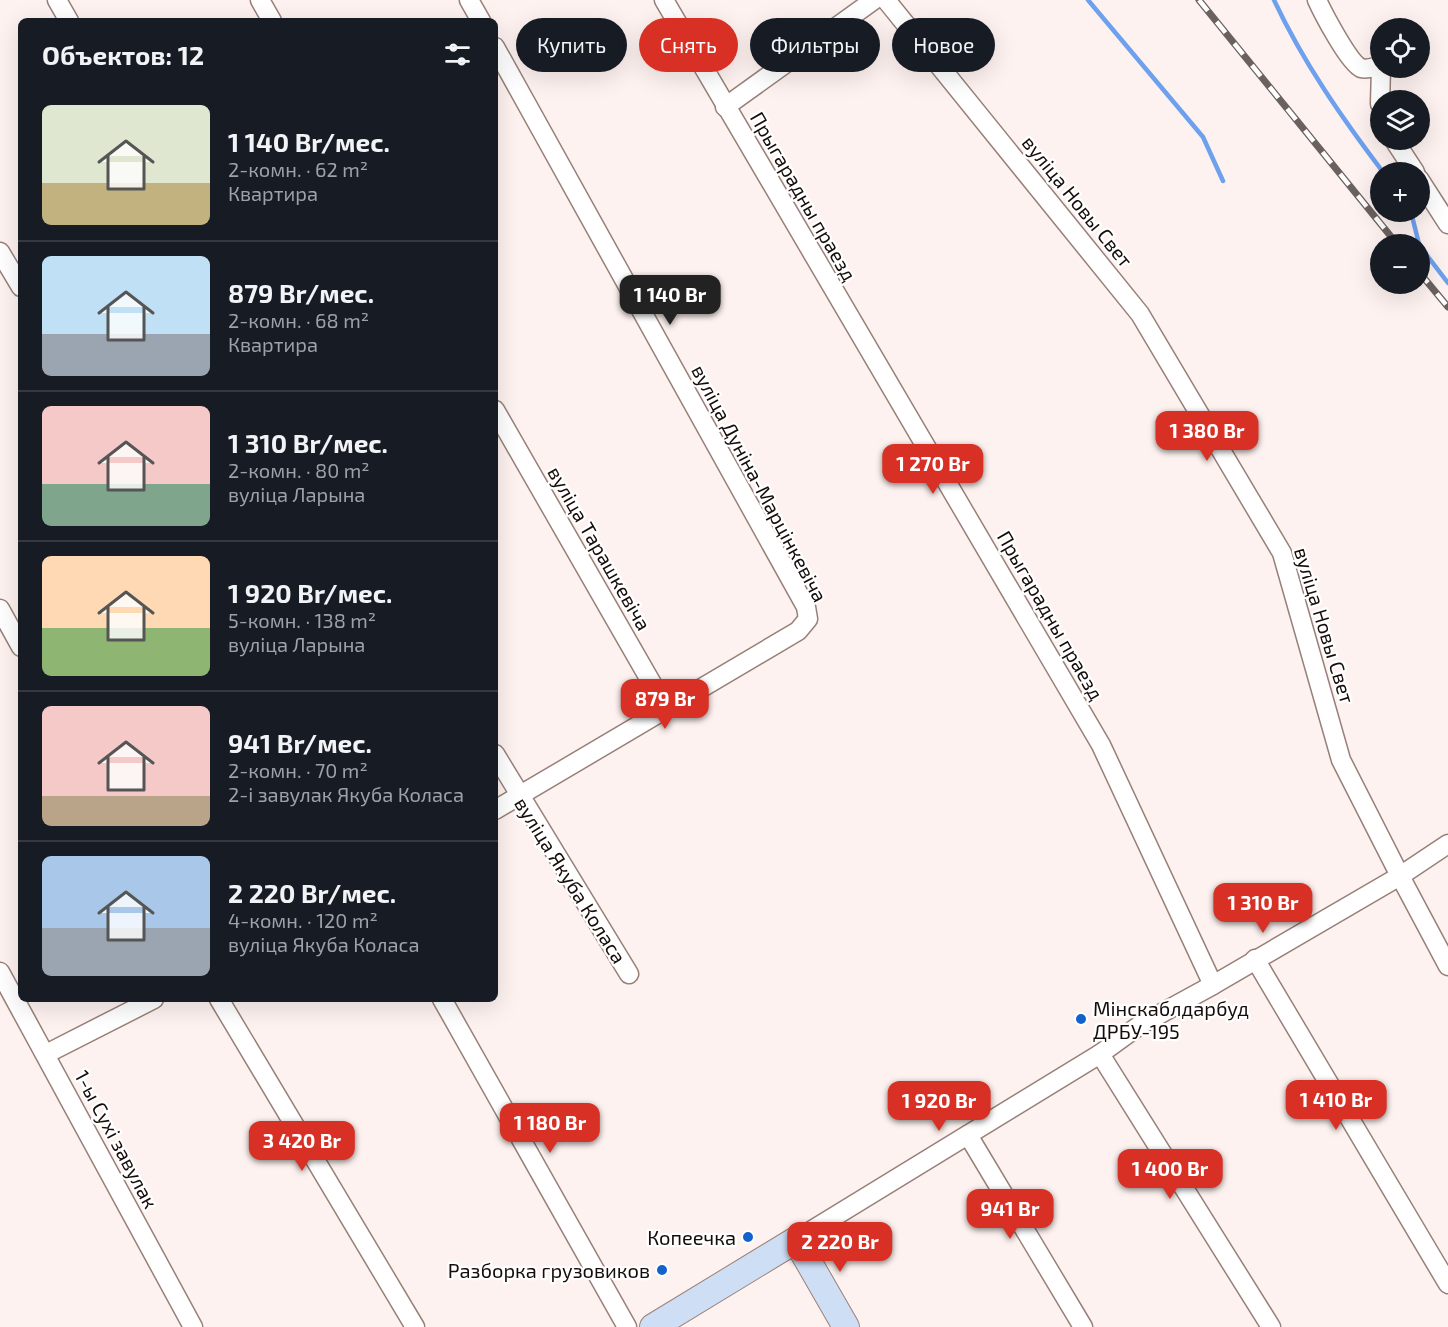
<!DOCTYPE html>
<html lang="ru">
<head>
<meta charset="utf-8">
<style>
  :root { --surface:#171b24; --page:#20242c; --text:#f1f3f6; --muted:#9ea1a6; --line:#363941; --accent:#d93025 }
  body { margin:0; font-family:"Exo 2",sans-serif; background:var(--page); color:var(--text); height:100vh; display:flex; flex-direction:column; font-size:22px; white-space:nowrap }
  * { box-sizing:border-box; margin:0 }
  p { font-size:20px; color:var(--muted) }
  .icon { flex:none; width:33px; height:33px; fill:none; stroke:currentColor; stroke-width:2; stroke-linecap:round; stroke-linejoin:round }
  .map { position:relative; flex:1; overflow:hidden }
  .drawer { position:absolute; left:18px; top:18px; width:480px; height:984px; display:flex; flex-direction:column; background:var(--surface); border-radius:9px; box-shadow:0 6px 24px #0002 }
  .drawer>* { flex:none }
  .banner { position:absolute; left:516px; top:18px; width:570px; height:54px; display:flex; gap:12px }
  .controls { position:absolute; left:1370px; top:18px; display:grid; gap:12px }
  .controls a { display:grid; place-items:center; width:60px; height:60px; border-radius:50%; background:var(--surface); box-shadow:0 6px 24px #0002; font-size:30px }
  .price { position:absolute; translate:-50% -51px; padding:0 14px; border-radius:12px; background:var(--accent); color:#fff; font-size:20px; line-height:39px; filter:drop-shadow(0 2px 3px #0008) }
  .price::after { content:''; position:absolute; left:50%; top:36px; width:18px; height:14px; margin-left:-9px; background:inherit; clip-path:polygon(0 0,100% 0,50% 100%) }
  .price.active { background:#222; color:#fff }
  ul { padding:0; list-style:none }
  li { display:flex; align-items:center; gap:18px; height:150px; padding:0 24px }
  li+li { border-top:2px solid var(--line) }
  li span { display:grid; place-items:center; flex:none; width:168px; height:120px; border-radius:9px; color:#555 }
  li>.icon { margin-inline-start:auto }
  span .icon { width:72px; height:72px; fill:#fffc; stroke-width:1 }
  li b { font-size:26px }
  h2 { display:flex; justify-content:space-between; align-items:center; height:72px; padding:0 24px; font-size:26px }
  .pill { padding:0 21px; border-radius:27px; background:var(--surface); box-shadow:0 6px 24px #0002; font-size:21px; line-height:54px }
  .pill.active { background:var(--accent); color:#fff }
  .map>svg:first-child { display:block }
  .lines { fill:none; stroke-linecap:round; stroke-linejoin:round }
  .stream { stroke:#6da0ed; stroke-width:4.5 }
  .street-casing { stroke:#988079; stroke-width:21 }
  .secondary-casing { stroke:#988079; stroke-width:28 }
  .street { stroke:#fff; stroke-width:18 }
  .secondary { stroke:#cedef5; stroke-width:26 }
  .rail-casing { stroke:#6b625f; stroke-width:7 }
  .rail { stroke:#fff; stroke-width:4.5; stroke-dasharray:14; stroke-linecap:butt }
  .poi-dot { fill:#1261cc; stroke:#fff; stroke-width:2 }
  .labels { text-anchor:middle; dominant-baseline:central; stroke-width:4.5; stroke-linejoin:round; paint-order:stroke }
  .street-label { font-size:20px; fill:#150d0a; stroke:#fff }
  .poi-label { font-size:20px; fill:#150d0a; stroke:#fff; text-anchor:end }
</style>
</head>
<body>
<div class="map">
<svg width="1448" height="1327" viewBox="0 0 1448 1327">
  <rect width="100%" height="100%" fill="#fdf2ef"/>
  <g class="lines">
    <!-- stream -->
    <g class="stream">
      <polyline points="1088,0 1203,137 1223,181"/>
      <path d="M1274,0C1303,62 1342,118 1383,172"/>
      <polyline points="1411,212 1419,244"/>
      <polyline points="1419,245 1448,283"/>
    </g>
    <!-- street casing -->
    <g class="street-casing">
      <g id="street">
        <polyline points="57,0 69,21"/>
        <polyline points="260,0 272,21"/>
        <polyline points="469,0 481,21"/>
        <polyline points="664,0 1101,745 1213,985"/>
        <polyline points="886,0 1140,314 1282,553 1341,760 1400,876 1448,966"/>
        <path d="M1317,0C1323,13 1349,63 1361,68C1367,70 1374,67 1380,66"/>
        <polyline points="495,47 806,607 808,619 798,631 495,810"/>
        <polyline points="1380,104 1381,68"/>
        <polyline points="725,107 874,0"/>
        <polyline points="1394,140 1415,172"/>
        <polyline points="1419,179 1448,224"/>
        <polyline points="0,252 21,287"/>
        <polyline points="495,410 666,708"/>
        <polyline points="0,609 21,647"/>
        <polyline points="495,754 629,974"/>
        <polyline points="1255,959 1448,1284"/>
        <polyline points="0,972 193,1327"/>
        <polyline points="219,999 415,1327"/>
        <polyline points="442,999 627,1327"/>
        <polyline points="46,1054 154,999"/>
        <polyline points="1100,1054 1271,1327"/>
        <polyline points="968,1135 1083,1327"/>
        <polyline points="796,1240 1100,1054 1140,1025 1213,985 1400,876 1448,844"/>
      </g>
    </g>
    <!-- secondary casing -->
    <g class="secondary-casing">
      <polyline id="secondary" points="653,1327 796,1240 846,1327"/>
    </g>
    <!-- street -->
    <use href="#street" class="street"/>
    <!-- secondary -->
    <use href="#secondary" class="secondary"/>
    <!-- rail casing -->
    <g class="rail-casing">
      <g id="rail">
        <polyline points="1199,0 1397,244"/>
        <polyline points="1419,272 1448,307"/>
      </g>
    </g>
    <!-- rail -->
    <use href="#rail" class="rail"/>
  </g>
  <!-- markers -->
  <g class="poi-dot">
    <circle cx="1081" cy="1019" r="6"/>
    <circle cx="748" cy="1237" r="6"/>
    <circle cx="662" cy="1270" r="6"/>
  </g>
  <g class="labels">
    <!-- street labels -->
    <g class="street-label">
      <text transform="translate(804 196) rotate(60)">Прыгарадны праезд</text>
      <text transform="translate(1078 201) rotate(51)">вуліца Новы Свет</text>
      <text transform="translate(760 483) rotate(62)">вуліца Дуніна-Марцінкевіча</text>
      <text transform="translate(600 548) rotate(60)">вуліца Тарашкевіча</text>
      <text transform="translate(1051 615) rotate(60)">Прыгарадны праезд</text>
      <text transform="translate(1325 625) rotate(73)">вуліца Новы Свет</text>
      <text transform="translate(571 880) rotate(58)">вуліца Якуба Коласа</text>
      <text transform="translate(117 1139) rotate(62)">1-ы Сухі завулак</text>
    </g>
    <!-- poi labels -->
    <g class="poi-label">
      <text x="1093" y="1008" text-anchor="start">Мінскаблдарбуд<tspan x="1093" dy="23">ДРБУ-195</tspan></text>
      <text x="736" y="1237">Копеечка</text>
      <text x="650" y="1270">Разборка грузовиков</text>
    </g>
  </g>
</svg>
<div class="controls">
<a><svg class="icon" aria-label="locate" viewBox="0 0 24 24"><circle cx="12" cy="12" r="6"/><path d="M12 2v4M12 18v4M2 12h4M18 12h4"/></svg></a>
<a><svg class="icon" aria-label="layers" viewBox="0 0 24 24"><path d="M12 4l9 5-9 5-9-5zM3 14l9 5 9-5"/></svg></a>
<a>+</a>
<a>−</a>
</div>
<b class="price active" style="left:670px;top:326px">1 140 Br</b>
<b class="price" style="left:1207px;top:462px">1 380 Br</b>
<b class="price" style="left:933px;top:495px">1 270 Br</b>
<b class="price" style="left:665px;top:730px">879 Br</b>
<b class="price" style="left:1263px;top:934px">1 310 Br</b>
<b class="price" style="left:1336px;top:1131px">1 410 Br</b>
<b class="price" style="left:939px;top:1132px">1 920 Br</b>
<b class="price" style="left:550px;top:1154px">1 180 Br</b>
<b class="price" style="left:302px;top:1172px">3 420 Br</b>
<b class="price" style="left:1170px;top:1200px">1 400 Br</b>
<b class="price" style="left:1010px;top:1240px">941 Br</b>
<b class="price" style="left:840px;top:1273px">2 220 Br</b>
<div class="banner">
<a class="pill">Купить</a>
<a class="pill active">Снять</a>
<a class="pill">Фильтры</a>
<a class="pill">Новое</a>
</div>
<section class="drawer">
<h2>Объектов: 12<svg class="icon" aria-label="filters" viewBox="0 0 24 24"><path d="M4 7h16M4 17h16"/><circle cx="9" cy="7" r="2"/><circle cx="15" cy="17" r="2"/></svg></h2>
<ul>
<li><span style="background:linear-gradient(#dfe7d0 65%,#c2b280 0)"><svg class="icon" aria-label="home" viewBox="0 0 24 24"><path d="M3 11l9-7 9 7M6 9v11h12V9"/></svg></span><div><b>1 140 Br/мес.</b><p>2-комн. · 62 m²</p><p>Квартира</p></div></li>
<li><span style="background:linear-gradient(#bfe0f5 65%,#9aa5b1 0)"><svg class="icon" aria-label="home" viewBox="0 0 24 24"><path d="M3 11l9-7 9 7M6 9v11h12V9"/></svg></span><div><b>879 Br/мес.</b><p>2-комн. · 68 m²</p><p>Квартира</p></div></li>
<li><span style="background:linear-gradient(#f6c9c9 65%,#7fa58c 0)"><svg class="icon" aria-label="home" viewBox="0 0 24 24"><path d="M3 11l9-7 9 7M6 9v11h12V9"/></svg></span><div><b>1 310 Br/мес.</b><p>2-комн. · 80 m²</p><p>вуліца Ларына</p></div></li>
<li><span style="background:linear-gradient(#ffd9b3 60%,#8fb573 0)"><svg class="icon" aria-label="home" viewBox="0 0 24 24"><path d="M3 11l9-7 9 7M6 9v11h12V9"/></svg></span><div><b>1 920 Br/мес.</b><p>5-комн. · 138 m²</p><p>вуліца Ларына</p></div></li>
<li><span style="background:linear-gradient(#f6c9c9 75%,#b9a48a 0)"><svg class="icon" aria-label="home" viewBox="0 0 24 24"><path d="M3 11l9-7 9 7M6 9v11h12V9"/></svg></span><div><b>941 Br/мес.</b><p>2-комн. · 70 m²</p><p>2-і завулак Якуба Коласа</p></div></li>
<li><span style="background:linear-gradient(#a9c7e8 60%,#9aa5b1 0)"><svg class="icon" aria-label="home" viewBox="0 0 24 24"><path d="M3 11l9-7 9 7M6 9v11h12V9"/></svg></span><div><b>2 220 Br/мес.</b><p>4-комн. · 120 m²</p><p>вуліца Якуба Коласа</p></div></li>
</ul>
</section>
</div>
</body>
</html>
